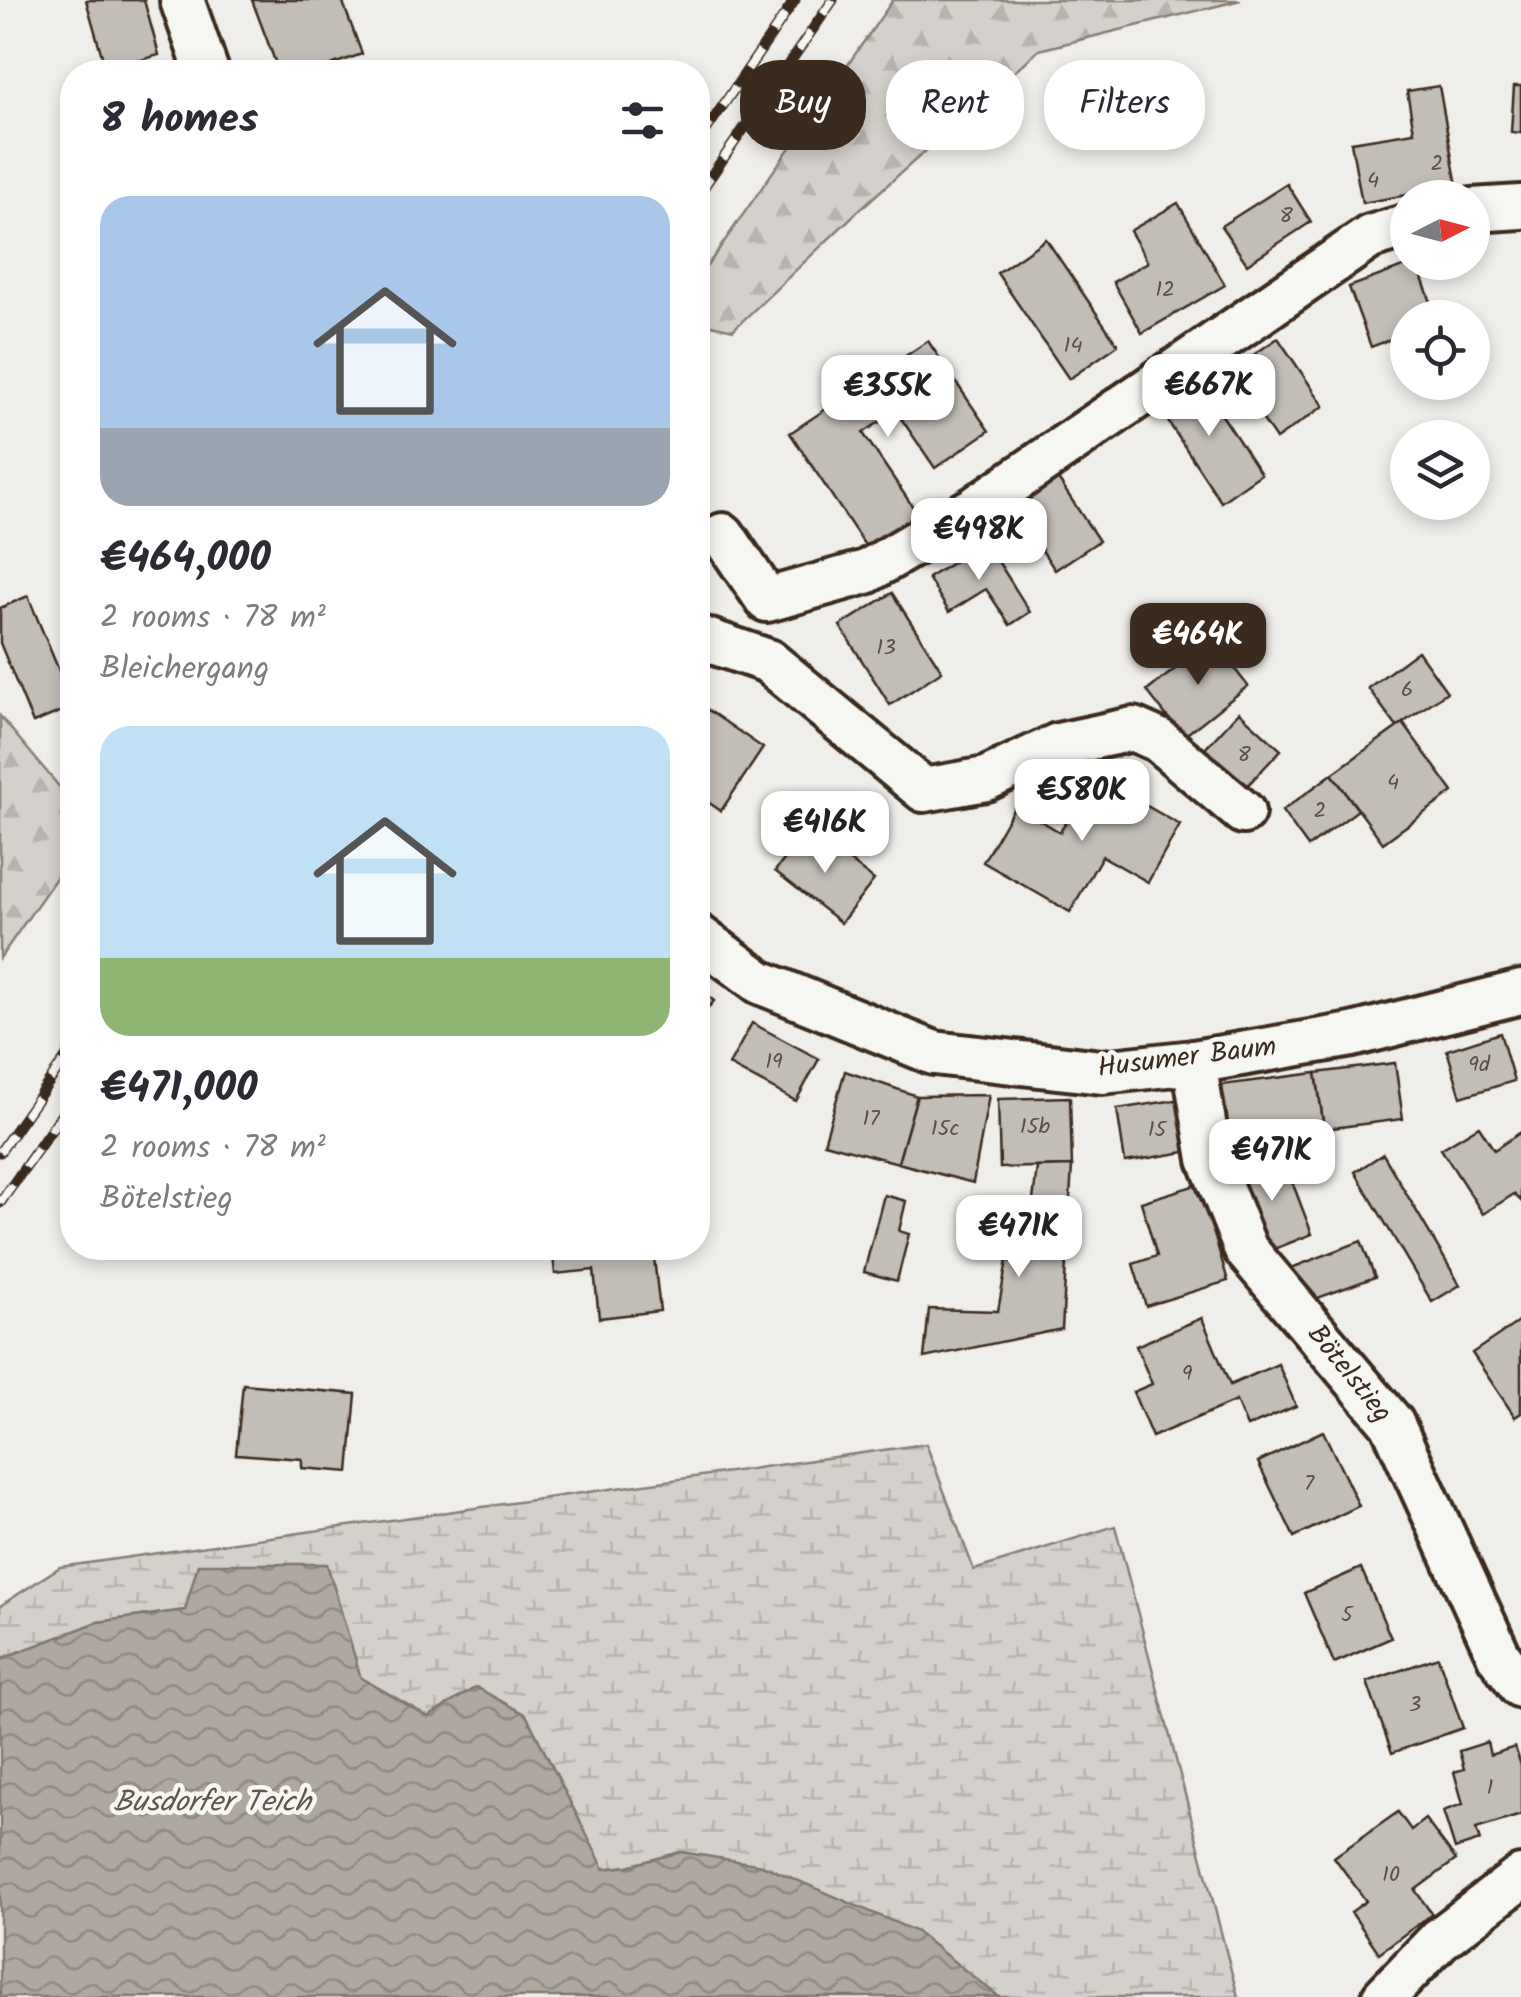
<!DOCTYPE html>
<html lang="en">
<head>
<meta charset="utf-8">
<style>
  :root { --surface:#fff; --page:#f2f2f3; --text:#2b2b33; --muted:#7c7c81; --accent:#3b2a1e }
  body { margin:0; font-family:Kalam,sans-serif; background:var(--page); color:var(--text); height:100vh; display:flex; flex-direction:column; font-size:38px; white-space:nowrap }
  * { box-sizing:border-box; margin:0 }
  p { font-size:32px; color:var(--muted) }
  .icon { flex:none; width:55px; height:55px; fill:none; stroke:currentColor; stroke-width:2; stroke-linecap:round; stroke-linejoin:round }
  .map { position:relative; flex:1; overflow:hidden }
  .panel { position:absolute; left:60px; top:60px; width:650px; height:1200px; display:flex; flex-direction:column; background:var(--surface); border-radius:40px; box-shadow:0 5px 15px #0003 }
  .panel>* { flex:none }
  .top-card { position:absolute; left:740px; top:60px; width:630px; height:90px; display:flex; gap:20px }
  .needle { width:65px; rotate:84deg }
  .controls { position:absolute; left:1390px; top:180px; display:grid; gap:20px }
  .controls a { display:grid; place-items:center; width:100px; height:100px; border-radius:50%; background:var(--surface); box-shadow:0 5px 15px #0003; font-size:50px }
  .price { position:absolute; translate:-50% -85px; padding:0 22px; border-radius:20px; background:#fff; color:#222; font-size:32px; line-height:65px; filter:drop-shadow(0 2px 5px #0008) }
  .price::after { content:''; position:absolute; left:50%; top:60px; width:30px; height:22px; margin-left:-15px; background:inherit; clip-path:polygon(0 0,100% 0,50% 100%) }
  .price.current { background:var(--accent); color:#fff }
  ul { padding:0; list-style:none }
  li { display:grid; align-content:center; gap:20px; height:530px; padding:0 40px }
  li span { display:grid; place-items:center; height:310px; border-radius:30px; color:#555 }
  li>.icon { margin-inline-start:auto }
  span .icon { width:180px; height:180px; fill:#fffc; stroke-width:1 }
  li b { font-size:42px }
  h2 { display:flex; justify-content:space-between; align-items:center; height:120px; padding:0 40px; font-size:42px }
  .tag { padding:0 35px; border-radius:40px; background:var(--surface); box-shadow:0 5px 15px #0003; font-size:35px; line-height:90px }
  .tag.current { background:var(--accent); color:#fff }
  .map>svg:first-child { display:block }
  .forest { fill:url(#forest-firs); stroke:#887e75; stroke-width:2.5 }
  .wetland { fill:url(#wetland-marsh); stroke:#887e75; stroke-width:2.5 }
  .water { fill:url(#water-waves); stroke:#81766d; stroke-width:2.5 }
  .building { fill:#c2bdb7; stroke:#3b2a1e; stroke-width:2.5 }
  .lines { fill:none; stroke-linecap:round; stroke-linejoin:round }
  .minor-casing { stroke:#3b2a1e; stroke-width:50 }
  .minor { stroke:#f6f6f2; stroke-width:42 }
  .rail-casing { stroke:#3b2a1e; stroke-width:11 }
  .rail { stroke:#f6f6f2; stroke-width:8; stroke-dasharray:22; stroke-linecap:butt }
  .labels { text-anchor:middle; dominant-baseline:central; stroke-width:9; stroke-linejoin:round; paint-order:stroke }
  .number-label { font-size:22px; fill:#5d4f44 }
  .street-label { font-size:28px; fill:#3b2a1e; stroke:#f6f6f2 }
  .water-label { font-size:30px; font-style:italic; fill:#64564c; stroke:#f6f6f2 }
</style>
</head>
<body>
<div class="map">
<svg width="1521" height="1997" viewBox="0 0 1521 1997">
  <defs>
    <pattern id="forest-firs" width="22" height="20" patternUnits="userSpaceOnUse" patternTransform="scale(2.5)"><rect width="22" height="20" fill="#d4d1cc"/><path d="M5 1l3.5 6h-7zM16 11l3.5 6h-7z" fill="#b7b4af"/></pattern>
    <pattern id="wetland-marsh" width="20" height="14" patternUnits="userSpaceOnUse" patternTransform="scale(2.5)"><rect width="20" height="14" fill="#d4d1cc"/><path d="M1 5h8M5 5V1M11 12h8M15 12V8" fill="none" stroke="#b7b4af"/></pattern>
    <pattern id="water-waves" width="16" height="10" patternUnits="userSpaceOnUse" patternTransform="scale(2.5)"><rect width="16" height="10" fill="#afa8a1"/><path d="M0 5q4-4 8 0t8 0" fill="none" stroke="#908983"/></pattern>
  </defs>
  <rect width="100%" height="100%" fill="#efeeea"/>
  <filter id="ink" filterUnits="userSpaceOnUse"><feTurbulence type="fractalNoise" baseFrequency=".01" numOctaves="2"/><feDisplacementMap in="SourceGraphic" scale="20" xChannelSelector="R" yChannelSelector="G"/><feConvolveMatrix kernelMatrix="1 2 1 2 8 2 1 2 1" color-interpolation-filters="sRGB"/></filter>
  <g filter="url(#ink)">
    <!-- forest -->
    <g class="forest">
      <polygon points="893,0 1241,0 1039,50 858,211 733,330 698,322 698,279"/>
      <polygon points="0,716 72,802 72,855 0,958"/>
    </g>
    <!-- wetland -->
    <polygon class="wetland" points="926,1444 974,1570 1115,1526 1238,1997 999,1997 915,1931 681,1852 628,1866 604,1869 526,1715 429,1717 361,1678 185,1610 98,1622 0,1659 0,1606 60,1567"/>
    <!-- water -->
    <polygon class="water" points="198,1564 327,1564 361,1678 428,1717 476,1687 526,1715 604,1869 628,1866 681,1852 762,1865 915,1931 999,1997 0,1997 0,1659 98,1622 185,1610"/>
    <!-- building -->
    <g class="building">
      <polygon points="86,0 144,0 159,55 106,70"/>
      <polygon points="252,0 342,0 362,54 311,72 279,72"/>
      <polygon points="1439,86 1457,186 1362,203 1351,142 1414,132 1407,91"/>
      <polygon points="1514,86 1521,86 1521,133 1511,132"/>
      <polygon points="1287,184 1311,222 1247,264 1221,226"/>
      <polygon points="1178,203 1225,285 1142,333 1113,282 1148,262 1130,231"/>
      <polygon points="1046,239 1118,345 1069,379 997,273"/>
      <polygon points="1416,262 1437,318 1408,318 1408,333 1371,347 1349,287"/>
      <polygon points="1278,338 1324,406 1276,439 1230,371"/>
      <polygon points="928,341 989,431 935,468 896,411 863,433 921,519 870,553 790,433"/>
      <polygon points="1196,376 1261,474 1221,502 1156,403"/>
      <polygon points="1054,473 1099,541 1055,570 1010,502"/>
      <polygon points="986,542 1030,612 1010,625 986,589 949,612 928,578"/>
      <polygon points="892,593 942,671 890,705 840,626"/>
      <polygon points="28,596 72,702 72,707 33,723 0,643 0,608"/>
      <polygon points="1212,640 1248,686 1183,737 1147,691"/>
      <polygon points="1418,651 1447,692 1397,727 1368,688"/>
      <polygon points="698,703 763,748 721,811 698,795"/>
      <polygon points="1239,712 1281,750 1245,788 1204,750"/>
      <polygon points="1403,723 1453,792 1383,843 1332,774"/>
      <polygon points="1332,774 1358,810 1308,847 1282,811"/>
      <polygon points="1093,775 1180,825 1148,882 1102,856 1070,912 983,862 1015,806 1060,832"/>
      <polygon points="809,829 874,880 841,923 775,871"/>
      <polygon points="698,987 714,1001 698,1021"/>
      <polygon points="752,1023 819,1059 796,1101 729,1065"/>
      <polygon points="1500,1033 1514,1081 1461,1097 1447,1050"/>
      <polygon points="1395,1063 1403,1119 1324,1129 1316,1073"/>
      <polygon points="845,1071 917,1096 898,1163 824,1143"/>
      <polygon points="1316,1073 1324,1129 1222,1143 1214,1086"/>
      <polygon points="989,1095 973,1183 898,1163 917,1096"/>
      <polygon points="1070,1097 1072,1166 1000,1168 998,1099"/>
      <polygon points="1189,1098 1197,1150 1125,1162 1117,1109"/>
      <polygon points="1479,1126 1494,1150 1521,1132 1521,1201 1514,1194 1483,1214 1441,1149"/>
      <polygon points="1383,1154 1460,1285 1432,1302 1355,1172"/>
      <polygon points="1282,1155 1312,1234 1262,1254 1231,1175"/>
      <polygon points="1072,1166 1062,1329 924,1358 929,1309 998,1311 1007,1260 1025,1267 1037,1167"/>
      <polygon points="1199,1184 1228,1281 1146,1306 1133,1264 1157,1256 1141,1202"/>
      <polygon points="884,1195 906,1201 899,1231 909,1234 897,1281 864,1272"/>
      <polygon points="1361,1241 1375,1277 1299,1305 1286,1270"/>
      <polygon points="552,1248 653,1248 660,1311 599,1318 594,1270 555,1274"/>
      <polygon points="1202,1318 1230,1385 1278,1364 1296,1406 1247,1427 1236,1401 1152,1437 1133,1392 1152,1384 1136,1346"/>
      <polygon points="1521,1320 1521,1413 1515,1417 1472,1353"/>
      <polygon points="243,1384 356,1394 349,1472 302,1468 302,1459 236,1454"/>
      <polygon points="1323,1431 1359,1506 1294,1537 1258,1462"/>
      <polygon points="1361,1568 1391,1638 1334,1663 1304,1593"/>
      <polygon points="1438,1657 1463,1728 1392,1753 1367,1682"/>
      <polygon points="1487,1742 1490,1755 1515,1747 1521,1765 1521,1815 1476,1829 1480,1841 1455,1849 1443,1811 1463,1804 1454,1772 1464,1769 1459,1751"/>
      <polygon points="1398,1812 1411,1830 1425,1819 1456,1860 1415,1890 1432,1914 1379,1953 1351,1912 1366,1901 1334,1857"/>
    </g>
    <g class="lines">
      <!-- minor casing -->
      <g class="minor-casing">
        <g id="minor">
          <polyline points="182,0 207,72"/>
          <polyline points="1472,210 1521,207"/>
          <polyline points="723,535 767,600 866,572 975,508 1370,237 1408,226"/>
          <polyline points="698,637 768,661 924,790 986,779 1058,745 1133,729 1158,740 1243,812"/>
          <polyline points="698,936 760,982 934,1053 1102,1072 1194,1062 1352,1035 1521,992"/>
          <polyline points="1194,1062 1210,1159 1246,1250 1392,1423 1499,1656 1521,1686"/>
          <polyline points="1384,1997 1440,1939 1521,1877"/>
        </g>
      </g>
      <!-- minor -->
      <use href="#minor" class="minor"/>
      <!-- rail casing -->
      <g class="rail-casing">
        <g id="rail">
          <polyline points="698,142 795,0"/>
          <polyline points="698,195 833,0"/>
          <polyline points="0,1152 72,1049"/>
          <polyline points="0,1203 72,1100"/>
        </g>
      </g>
      <!-- rail -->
      <use href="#rail" class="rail"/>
    </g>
  </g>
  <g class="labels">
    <!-- number labels -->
    <g class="number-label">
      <text x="1437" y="164">2</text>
      <text x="1373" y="181">4</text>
      <text x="1286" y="216">8</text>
      <text x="1165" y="290">12</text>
      <text x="1073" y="346">14</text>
      <text x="886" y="648">13</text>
      <text x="1407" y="690">6</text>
      <text x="1244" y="755">8</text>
      <text x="1393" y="783">4</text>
      <text x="1320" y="811">2</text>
      <text x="774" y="1062">19</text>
      <text x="1479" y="1065">9d</text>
      <text x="871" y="1119">17</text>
      <text x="1035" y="1127">15b</text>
      <text x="945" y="1129">15c</text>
      <text x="1157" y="1130">15</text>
      <text x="1187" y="1374">9</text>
      <text x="1309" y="1484">7</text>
      <text x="1347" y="1615">5</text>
      <text x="1415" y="1705">3</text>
      <text x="1490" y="1788">1</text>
      <text x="1391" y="1875">10</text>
    </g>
    <!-- street labels -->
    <g class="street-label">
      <text transform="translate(1187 1058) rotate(-7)">Husumer Baum</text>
      <text transform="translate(1349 1374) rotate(51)">Bötelstieg</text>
    </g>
    <!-- water labels -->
    <g class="water-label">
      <text x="212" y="1803">Busdorfer Teich</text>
    </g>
  </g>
</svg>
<div class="controls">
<a><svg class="needle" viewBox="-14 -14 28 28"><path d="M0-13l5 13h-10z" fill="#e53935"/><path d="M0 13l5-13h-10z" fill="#7c7c81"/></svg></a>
<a><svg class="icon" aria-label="locate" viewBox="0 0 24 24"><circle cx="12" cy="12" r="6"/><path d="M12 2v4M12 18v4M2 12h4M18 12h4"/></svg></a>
<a><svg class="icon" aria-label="layers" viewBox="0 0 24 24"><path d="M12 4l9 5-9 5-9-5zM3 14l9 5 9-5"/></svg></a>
</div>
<b class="price" style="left:1209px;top:439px">€667K</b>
<b class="price" style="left:888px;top:440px">€355K</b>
<b class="price" style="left:979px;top:583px">€498K</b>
<b class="price current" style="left:1198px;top:688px">€464K</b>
<b class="price" style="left:1082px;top:844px">€580K</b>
<b class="price" style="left:825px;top:876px">€416K</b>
<b class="price" style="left:1272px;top:1204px">€471K</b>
<b class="price" style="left:1019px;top:1280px">€471K</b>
<div class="top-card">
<a class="tag current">Buy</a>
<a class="tag">Rent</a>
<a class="tag">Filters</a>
</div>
<section class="panel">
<h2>8 homes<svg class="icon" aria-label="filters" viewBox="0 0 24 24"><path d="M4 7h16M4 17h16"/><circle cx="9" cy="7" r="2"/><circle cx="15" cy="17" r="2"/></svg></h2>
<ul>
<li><span style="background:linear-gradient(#a9c7e8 75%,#9aa5b1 0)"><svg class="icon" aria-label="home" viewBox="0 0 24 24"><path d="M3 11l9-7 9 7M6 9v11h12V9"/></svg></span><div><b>€464,000</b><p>2 rooms · 78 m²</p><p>Bleichergang</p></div></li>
<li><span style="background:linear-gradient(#bfe0f5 75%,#8fb573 0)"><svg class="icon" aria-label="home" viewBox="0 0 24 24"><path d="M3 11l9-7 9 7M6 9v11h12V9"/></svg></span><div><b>€471,000</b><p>2 rooms · 78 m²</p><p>Bötelstieg</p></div></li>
</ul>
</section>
</div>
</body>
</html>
